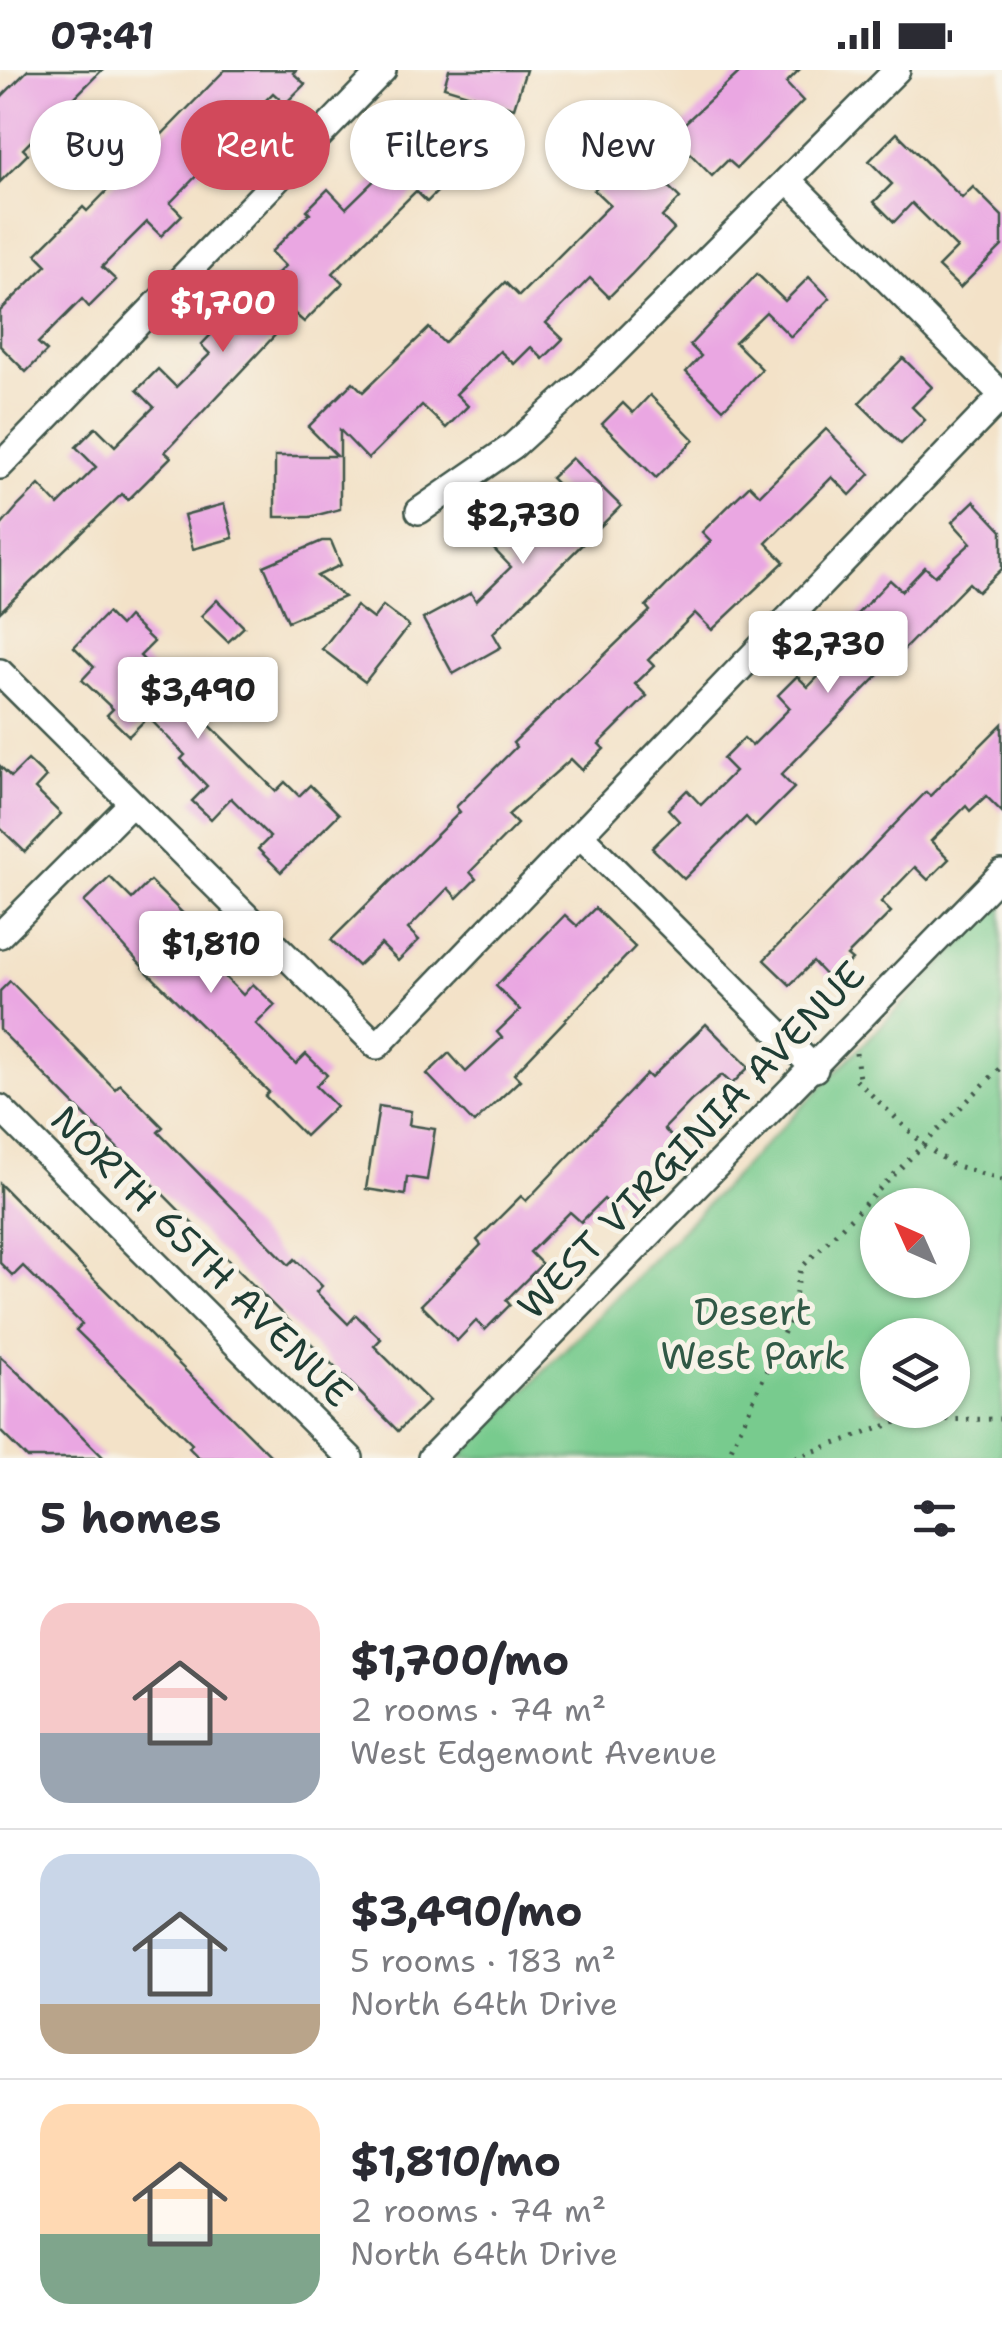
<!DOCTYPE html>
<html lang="en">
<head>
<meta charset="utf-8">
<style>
  :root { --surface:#fff; --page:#f2f2f3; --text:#2b2b33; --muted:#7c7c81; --line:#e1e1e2; --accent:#d1495b }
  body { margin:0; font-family:"Shantell Sans",sans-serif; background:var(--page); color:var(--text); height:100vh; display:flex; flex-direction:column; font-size:38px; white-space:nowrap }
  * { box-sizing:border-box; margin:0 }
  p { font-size:32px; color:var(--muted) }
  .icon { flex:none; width:55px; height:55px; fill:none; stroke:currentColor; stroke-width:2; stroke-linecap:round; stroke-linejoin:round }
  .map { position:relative; height:1388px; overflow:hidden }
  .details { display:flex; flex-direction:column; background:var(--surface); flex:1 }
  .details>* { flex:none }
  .guide { position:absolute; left:30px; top:30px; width:942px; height:90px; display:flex; gap:20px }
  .needle { width:65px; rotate:315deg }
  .buttons { position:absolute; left:860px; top:1118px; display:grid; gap:20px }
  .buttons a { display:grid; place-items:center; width:110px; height:110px; border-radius:50%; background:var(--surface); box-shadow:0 2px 8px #0004; font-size:50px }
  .price { position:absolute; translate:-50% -85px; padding:0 22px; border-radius:10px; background:#fff; color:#222; font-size:32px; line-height:65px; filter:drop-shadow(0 2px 5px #0008) }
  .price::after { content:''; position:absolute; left:50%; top:60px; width:30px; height:22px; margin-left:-15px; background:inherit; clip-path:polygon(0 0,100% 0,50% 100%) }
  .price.current { background:var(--accent); color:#fff }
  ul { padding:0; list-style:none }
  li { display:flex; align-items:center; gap:30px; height:250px; padding:0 40px }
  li+li { border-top:2px solid var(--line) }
  li span { display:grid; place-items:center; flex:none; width:280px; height:200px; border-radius:30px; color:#555 }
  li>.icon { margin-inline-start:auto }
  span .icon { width:120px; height:120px; fill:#fffc; stroke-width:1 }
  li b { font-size:42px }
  h2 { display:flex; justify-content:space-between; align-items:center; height:120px; padding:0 40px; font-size:42px }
  .tag { padding:0 35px; border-radius:45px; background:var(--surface); box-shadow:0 2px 8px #0004; font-size:35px; line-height:90px }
  .tag.current { background:var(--accent); color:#fff }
  .status { display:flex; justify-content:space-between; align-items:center; height:70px; padding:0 50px; background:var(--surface); direction:ltr }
  .status svg { height:28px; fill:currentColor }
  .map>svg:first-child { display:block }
  .green { fill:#78cb8e; stroke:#4c8461; stroke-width:2.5; fill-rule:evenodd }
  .building { fill:#eaa7e2 }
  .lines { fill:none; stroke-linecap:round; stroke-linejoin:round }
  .minor-casing { stroke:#3f564a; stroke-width:30 }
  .path { stroke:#3f564a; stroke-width:5; stroke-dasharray:2.5 8; stroke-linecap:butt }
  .minor { stroke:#fff; stroke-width:25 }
  .labels { text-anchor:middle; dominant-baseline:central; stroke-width:10; stroke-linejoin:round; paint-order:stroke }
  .street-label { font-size:38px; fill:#1f3d34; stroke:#f7f3e8 }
  .park-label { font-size:38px; fill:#315946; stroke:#f7f3e8 }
</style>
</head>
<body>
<div class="status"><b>07:41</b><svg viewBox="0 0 49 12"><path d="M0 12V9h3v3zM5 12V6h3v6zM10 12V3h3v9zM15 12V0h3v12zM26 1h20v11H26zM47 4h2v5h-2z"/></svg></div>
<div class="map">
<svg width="1002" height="1388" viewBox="0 0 1002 1388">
  <rect width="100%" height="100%" fill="#f7f3e8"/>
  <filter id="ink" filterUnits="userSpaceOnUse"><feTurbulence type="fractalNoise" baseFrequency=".01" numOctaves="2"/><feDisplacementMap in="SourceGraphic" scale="20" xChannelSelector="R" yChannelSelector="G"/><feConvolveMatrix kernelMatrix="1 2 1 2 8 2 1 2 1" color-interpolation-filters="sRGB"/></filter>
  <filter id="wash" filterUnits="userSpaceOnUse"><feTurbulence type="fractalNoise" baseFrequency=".0048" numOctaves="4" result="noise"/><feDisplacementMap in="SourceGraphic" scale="40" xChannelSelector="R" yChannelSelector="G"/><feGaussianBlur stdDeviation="2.25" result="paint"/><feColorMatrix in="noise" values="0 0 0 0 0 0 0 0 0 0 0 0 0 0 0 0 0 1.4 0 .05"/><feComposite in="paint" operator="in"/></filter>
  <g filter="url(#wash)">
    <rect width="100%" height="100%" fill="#f3e2c8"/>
    <!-- green -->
    <path class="green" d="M1002,832V1388H459ZM878,1135H952V1210H878ZM878,1265H952V1340H878Z"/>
    <g id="blocks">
      <!-- building -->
      <g class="building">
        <polygon points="28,0 102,0 23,79 28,84 0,112 0,28"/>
        <polygon points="225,0 296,0 293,3 305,14 285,34 273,23 230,66 243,78 222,98 213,89 170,133 182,145 161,166 147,152 102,197 116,210 89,237 82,229 38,273 47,281 26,302 0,276 0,241 47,195 36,184 83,137 87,141"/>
        <polygon points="449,0 526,0 514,38 444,17"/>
        <polygon points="742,0 799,0 786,13 803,31 737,98 728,90 712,106 672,65"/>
        <polygon points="424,51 466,93 427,132 416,121 333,203 343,213 304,252 295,244 165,382 171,387 128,430 122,424 0,542 0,457 18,436 39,415 58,435 96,397 76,377 96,357 115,376 154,337 137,320 158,299 176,317 210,284 201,275 227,248 216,237 235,218 249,232 285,196 271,182 310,143 307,140 328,119 346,138 390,95 376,81 398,59 407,69"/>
        <polygon points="897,63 962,128 973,117 1002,146 1002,176 960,218 938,197 957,178 912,133 894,152 874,132 892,114 869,91"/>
        <polygon points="632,81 680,128 662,147 674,159 631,205 609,227 590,208 546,253 563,269 543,289 531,277 514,294 500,281 456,324 468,336 446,358 422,335 368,389 340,360 340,439 310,447 275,447 275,386 337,386 308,357 353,312 363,322 429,258 444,273 505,212 519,226 610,135 594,120"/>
        <polygon points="757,204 785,231 809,207 830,228 791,267 766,242 735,272 762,299 723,339 686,302 701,286 690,275"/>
        <polygon points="903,288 932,317 912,337 925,350 901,374 859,333"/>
        <polygon points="650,325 694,370 656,408 602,354 623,333 633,343"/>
        <polygon points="826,359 870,404 850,425 832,407 766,473 784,492 712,560 695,543 648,590 654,596 635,614 647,626 599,674 604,679 582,700 571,689 508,745 517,754 470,802 476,809 457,828 448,818 408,859 419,870 398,891 381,874 358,896 331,870 460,742 456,737 516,677 513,673 650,541 646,536 711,471 702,462 750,415 760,425"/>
        <polygon points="572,388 621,436 493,563 501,577 453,604 423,549 471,523 476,531 511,497 491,476 512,455 520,463 563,420 551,408"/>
        <polygon points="974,431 1002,461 1002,499 978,522 969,513 781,705 794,718 755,757 746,747 684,809 652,778 679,751 668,739 687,720 701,735 735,701 723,689 744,668 752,676 790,638 778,625 797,606 808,617 846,578 835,567 890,510 902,521 925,497 935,506 971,473 952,452"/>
        <polygon points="224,434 233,468 193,479 184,445"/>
        <polygon points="322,471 331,471 341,495 317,506 344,527 288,551 264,496"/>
        <polygon points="217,530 244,557 228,572 201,546"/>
        <polygon points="356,536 373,549 383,536 409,556 365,612 322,579"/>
        <polygon points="107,543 120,556 128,547 154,572 140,586 276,721 285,712 299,726 310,715 339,744 281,802 258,779 270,767 231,728 211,749 192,731 207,716 181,689 185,685 148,647 129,666 107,645 113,639 82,610 94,597 74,577"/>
        <polygon points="1002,654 1002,742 986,726 970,741 966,736 931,771 949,789 928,810 915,797 881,832 891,842 847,886 852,890 831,911 813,892 790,915 764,890 926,722 930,726"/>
        <polygon points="28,690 46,707 35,719 61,744 25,782 0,758 0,696 11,707"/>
        <polygon points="110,807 132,829 150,811 217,877 206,888 243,925 253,914 275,935 256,954 296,994 306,984 327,1005 316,1016 336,1036 305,1066 265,1026 269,1022 148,903 84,832"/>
        <polygon points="595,838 635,877 514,1004 520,1010 474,1053 427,1004 449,983 466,1002 502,968 497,962 520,940 496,916 565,845 577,856"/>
        <polygon points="10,911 115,1019 120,1014 163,1057 158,1062 289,1195 295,1189 322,1216 316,1222 348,1254 356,1245 381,1269 374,1276 429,1331 398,1361 0,960 0,921"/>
        <polygon points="706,954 749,997 732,1014 722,1005 692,1030 664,1059 677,1072 612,1137 604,1129 581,1152 570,1142 530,1182 542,1194 506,1230 510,1235 485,1260 476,1251 457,1271 421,1235 481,1175 477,1170 521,1126 526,1131 647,1004 651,1008"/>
        <polygon points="379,1036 411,1041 409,1055 435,1059 427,1110 407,1107 405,1125 366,1119"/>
        <polygon points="0,1114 52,1167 273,1388 199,1388 189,1378 192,1374 76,1260 82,1254 23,1196 13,1206 0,1193"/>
        <polygon points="0,1286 29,1313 104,1388 27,1388 0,1361"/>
      </g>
    </g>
  </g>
  <g filter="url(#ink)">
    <use href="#blocks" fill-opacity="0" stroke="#3f564a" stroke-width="2.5"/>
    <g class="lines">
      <!-- minor casing -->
      <g class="minor-casing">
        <g id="minor">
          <polyline points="788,110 1002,325"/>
          <polyline points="0,396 383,0"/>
          <polyline points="419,441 513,376 604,293 897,0"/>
          <polyline points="0,602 377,976 1002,326"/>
          <polyline points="581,766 815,999"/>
          <polyline points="0,865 130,735"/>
          <polyline points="0,1038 350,1388"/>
          <polyline points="431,1388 1002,803"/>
        </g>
      </g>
      <!-- path -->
      <g class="path">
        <polyline points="856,983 859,1009"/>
        <polyline points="856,1010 925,1076 951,1094 1002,1110"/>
        <polyline points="727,1388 790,1249 801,1198 1002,996"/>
        <polyline points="795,1388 902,1350 1002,1349"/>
      </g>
      <!-- minor -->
      <use href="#minor" class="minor"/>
    </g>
  </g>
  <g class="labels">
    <!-- street labels -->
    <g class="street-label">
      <text transform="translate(691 1070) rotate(-46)">WEST VIRGINIA AVENUE</text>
      <text transform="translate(202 1186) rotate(45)">NORTH 65TH AVENUE</text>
    </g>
    <!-- park labels -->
    <g class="park-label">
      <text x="753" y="1241">Desert<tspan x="753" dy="44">West Park</tspan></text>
    </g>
  </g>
</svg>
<div class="buttons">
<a><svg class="needle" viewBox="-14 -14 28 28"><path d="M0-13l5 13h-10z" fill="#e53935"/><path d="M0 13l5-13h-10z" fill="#7c7c81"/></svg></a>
<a><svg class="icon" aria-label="layers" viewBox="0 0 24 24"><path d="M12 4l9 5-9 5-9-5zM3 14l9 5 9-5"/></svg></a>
</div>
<b class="price current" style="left:223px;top:285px">$1,700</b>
<b class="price" style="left:523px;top:497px">$2,730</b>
<b class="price" style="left:828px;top:626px">$2,730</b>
<b class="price" style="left:198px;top:672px">$3,490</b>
<b class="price" style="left:211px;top:926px">$1,810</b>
<div class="guide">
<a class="tag">Buy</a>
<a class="tag current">Rent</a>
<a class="tag">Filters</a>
<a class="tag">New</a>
</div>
</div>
<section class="details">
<h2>5 homes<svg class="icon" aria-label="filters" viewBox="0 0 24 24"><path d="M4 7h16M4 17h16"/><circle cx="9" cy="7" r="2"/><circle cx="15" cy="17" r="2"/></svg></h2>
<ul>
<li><span style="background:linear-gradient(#f6c9c9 65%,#9aa5b1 0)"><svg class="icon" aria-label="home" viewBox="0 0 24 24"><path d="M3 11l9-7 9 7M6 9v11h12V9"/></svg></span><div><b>$1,700/mo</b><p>2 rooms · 74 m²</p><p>West Edgemont Avenue</p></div></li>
<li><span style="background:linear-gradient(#c9d6e8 75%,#b9a48a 0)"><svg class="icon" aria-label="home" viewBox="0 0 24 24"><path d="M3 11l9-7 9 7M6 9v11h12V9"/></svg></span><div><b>$3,490/mo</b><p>5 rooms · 183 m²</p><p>North 64th Drive</p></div></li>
<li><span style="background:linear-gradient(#ffd9b3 65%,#7fa58c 0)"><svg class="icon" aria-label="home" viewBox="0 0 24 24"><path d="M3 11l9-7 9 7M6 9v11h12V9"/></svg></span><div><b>$1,810/mo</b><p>2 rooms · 74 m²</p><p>North 64th Drive</p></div></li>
</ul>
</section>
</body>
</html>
